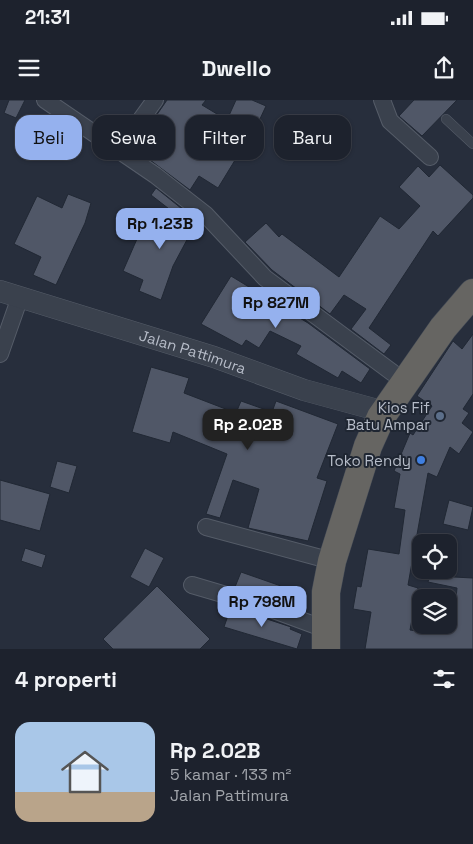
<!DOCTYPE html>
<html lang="id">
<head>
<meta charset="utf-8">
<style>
  :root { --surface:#1d222d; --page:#252a35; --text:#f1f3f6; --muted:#a0a4aa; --line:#3b3f49; --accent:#95b1ee }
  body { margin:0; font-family:"Space Grotesk",sans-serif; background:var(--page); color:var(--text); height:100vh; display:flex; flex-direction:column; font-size:19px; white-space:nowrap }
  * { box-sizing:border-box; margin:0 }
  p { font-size:16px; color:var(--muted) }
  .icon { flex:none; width:28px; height:28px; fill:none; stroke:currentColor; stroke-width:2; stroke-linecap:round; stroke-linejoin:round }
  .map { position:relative; height:549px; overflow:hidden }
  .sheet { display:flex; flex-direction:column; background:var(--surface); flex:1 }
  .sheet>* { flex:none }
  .banner { position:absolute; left:15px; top:15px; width:444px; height:45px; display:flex; gap:10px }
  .fabs { position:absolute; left:412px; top:434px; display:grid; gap:10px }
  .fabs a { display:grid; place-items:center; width:45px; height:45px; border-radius:10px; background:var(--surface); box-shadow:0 1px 4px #0004,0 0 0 1px var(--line); font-size:25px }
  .price { position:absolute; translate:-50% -42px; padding:0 11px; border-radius:10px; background:var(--accent); color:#111; font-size:16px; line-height:32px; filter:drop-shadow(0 1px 2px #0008) }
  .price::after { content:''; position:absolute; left:50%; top:30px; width:15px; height:11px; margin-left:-8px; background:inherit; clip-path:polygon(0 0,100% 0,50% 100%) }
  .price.active { background:#222; color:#fff }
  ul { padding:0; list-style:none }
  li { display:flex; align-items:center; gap:15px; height:125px; padding:0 15px }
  li span { display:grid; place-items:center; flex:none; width:140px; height:100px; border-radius:15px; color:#555 }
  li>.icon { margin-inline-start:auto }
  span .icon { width:60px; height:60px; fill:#fffc; stroke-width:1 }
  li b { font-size:21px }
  h2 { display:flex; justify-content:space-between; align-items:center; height:60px; padding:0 15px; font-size:21px }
  .tag { padding:0 18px; border-radius:15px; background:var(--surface); box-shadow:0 1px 4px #0004,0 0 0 1px var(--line); font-size:18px; line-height:45px }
  .tag.active { background:var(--accent); color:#111 }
  .status { display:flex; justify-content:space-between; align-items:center; height:35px; padding:0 25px; background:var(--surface); direction:ltr }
  .status svg { height:14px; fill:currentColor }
  header { display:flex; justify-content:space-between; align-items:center; height:65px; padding:0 15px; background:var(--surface); font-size:22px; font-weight:700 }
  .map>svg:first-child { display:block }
  .building { fill:#505767; stroke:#212834 }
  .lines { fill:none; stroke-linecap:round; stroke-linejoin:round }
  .service-casing { stroke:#555c68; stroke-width:10 }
  .minor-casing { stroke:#555c68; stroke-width:18 }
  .tertiary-casing { stroke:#555c68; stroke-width:22 }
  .trunk-casing { stroke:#424955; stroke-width:29 }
  .service { stroke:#3a414d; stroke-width:9 }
  .minor { stroke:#3a414d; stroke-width:16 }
  .tertiary { stroke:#3a414d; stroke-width:21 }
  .trunk { stroke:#666562; stroke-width:28 }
  .service-dot { fill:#5c6f8a; stroke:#1f2632; stroke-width:2 }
  .shop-dot { fill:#3f7fe0; stroke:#1f2632; stroke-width:2 }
  .labels { text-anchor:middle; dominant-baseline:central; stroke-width:4; stroke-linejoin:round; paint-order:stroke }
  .street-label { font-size:15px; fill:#b6bcc8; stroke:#1f2632 }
  .poi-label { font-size:15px; fill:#b6bcc8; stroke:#1f2632; text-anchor:end }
</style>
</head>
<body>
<div class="status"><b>21:31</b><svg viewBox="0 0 49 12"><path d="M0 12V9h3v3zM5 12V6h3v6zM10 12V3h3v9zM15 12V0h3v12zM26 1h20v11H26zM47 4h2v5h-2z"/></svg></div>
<header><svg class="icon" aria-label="menu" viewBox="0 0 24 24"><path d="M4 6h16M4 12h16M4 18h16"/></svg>Dwello<svg class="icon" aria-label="share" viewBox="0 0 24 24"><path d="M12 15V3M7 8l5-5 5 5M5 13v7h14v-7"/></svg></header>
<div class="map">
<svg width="473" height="549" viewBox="0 0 473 549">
  <rect width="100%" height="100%" fill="#272e3c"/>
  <!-- building -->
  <g class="building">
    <polygon points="9,0 25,0 16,18 4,13"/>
    <polygon points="167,0 206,0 202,5 227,20 236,0 252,0 266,6 246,49 243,47 218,88 199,76 190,90 134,48"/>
    <polygon points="414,0 457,0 422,36 399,16"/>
    <polygon points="440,65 473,95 473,98 438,136 433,131 369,228 391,245 384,254 351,229 366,209 344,195 330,214 272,170 245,142 266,123 279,137 282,134 339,177 380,116 399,129 420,106 399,87 418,66 429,77"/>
    <polygon points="156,88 197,121 173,166 161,200 139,191 143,180 123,171 140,132 158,140 173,112 151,95"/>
    <polygon points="68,94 91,103 85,123 56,185 33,175 41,157 14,144 37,96 62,108"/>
    <polygon points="231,176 308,223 370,269 361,283 342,271 338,278 296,254 301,246 270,231 259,248 246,240 242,246 201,224"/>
    <polygon points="473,234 473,294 463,309 469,313 462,323 473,332 459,354 450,347 437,377 428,373 408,485 418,488 410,530 439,534 440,525 449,525 449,519 454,520 457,488 428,482 431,470 456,470 454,477 473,478 473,549 365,549 371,512 353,509 357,486 361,487 368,449 399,454 405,410 394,408 400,374 394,371 410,333 413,335 432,306 417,296 453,241 462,249"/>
    <polygon points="151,267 189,278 184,293 236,313 241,301 272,312 276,301 338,324 317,378 327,381 308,441 248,428 259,389 233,380 220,418 206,414 227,354 173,332 170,343 132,332"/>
    <polygon points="57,361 77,366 69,393 50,387"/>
    <polygon points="0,380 50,394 40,431 0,420"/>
    <polygon points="449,400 473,407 468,430 443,424"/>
    <polygon points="25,448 46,455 42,468 21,461"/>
    <polygon points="145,448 164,458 149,487 130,477"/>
    <polygon points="241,472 281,486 279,491 302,499 298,508 235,487"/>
    <polygon points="157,486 210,539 200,549 113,549 103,539"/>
    <polygon points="231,507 291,527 290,529 302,534 297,549 224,527"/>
  </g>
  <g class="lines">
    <!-- service casing -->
    <g class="service-casing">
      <polyline id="service" points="446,19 473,44"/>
    </g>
    <!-- minor casing -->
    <g class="minor-casing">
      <g id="minor">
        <polyline points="45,0 155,75 205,114 265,178 393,273"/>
        <polyline points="382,0 390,21 430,57"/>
        <polyline points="118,51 155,0"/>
        <polyline points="0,254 20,197"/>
        <polyline points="206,427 332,461"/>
        <polyline points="192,485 260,505 325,529"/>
      </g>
    </g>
    <!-- tertiary casing -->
    <g class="tertiary-casing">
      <g id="tertiary">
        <path id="s1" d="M0,191L214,257L304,290L381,311"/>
      </g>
    </g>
    <!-- trunk casing -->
    <g class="trunk-casing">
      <polyline id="trunk" points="326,549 326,492 332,461 368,346 381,317 443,228 473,193"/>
    </g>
    <!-- service -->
    <use href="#service" class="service"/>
    <!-- minor -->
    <use href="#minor" class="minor"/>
    <!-- tertiary -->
    <use href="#tertiary" class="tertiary"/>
    <!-- trunk -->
    <use href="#trunk" class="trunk"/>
  </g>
  <!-- markers -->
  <circle class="service-dot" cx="440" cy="316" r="5"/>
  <circle class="shop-dot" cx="421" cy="360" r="5"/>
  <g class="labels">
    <!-- street labels -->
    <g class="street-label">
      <text stroke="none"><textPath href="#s1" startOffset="202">Jalan Pattimura</textPath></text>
    </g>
    <!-- poi labels -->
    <g class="poi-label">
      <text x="430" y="307">Kios Fif<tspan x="430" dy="17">Batu Ampar</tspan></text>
      <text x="411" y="360">Toko Rendy</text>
    </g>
  </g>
</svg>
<div class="fabs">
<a><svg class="icon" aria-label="locate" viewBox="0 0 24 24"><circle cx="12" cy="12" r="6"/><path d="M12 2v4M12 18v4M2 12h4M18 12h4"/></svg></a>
<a><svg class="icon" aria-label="layers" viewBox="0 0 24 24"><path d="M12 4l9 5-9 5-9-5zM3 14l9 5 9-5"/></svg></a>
</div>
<b class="price" style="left:160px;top:150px">Rp 1.23B</b>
<b class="price" style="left:276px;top:229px">Rp 827M</b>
<b class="price active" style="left:248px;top:351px">Rp 2.02B</b>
<b class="price" style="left:262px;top:528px">Rp 798M</b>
<div class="banner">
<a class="tag active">Beli</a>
<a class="tag">Sewa</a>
<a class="tag">Filter</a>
<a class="tag">Baru</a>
</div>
</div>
<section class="sheet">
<h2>4 properti<svg class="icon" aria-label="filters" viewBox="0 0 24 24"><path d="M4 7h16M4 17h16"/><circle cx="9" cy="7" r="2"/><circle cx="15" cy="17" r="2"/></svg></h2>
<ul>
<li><span style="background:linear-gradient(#a9c7e8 70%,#b9a48a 0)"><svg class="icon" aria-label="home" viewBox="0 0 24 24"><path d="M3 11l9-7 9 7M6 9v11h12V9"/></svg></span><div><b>Rp 2.02B</b><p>5 kamar · 133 m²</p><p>Jalan Pattimura</p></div></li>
</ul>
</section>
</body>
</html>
